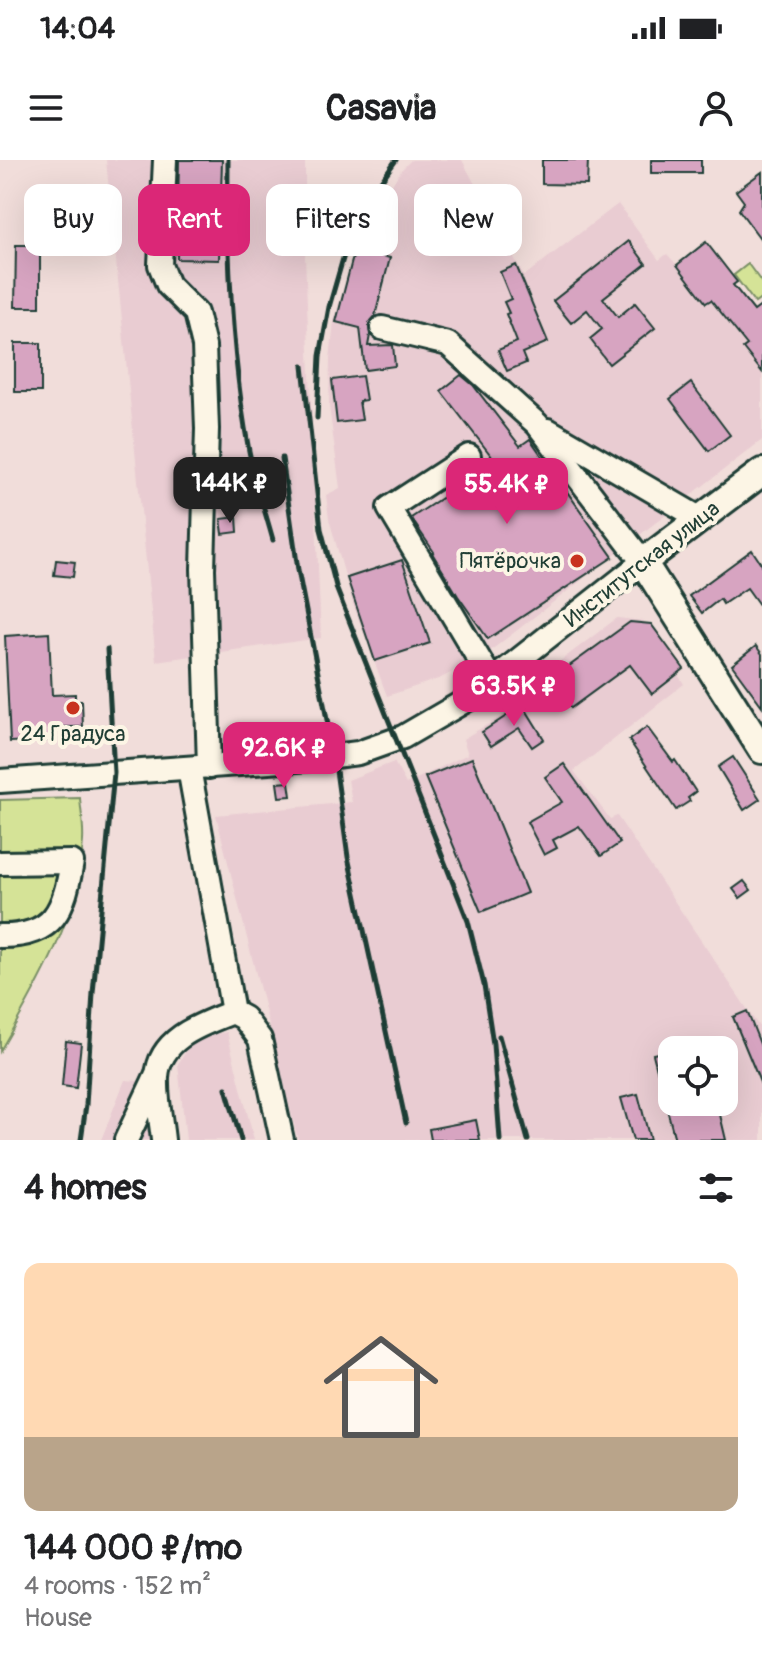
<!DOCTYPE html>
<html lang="en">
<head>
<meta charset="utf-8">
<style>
  :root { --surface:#fff; --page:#f6f6f6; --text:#202124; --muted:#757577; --accent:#db2777 }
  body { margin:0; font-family:Pangolin,sans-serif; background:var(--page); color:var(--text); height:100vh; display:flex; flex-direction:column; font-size:30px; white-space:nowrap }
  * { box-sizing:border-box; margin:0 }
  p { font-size:26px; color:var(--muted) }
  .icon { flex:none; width:44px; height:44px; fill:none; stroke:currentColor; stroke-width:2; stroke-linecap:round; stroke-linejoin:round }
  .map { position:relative; height:980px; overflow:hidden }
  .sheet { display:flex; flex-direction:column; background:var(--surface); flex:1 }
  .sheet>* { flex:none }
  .guide { position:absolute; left:24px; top:24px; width:714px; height:72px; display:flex; gap:16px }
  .buttons { position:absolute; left:658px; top:876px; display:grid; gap:16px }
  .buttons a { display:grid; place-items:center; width:80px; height:80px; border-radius:16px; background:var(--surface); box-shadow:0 8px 32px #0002; font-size:40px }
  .price { position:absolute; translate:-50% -68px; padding:0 18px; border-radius:16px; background:var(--accent); color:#fff; font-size:26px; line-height:52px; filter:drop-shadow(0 2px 4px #0008) }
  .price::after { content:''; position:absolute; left:50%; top:48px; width:24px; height:18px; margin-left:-12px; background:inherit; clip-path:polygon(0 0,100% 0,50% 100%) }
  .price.current { background:#222; color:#fff }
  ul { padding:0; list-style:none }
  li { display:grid; align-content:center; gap:16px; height:424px; padding:0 24px }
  li span { display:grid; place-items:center; height:248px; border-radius:16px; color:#555 }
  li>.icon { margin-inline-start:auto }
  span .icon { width:144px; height:144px; fill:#fffc; stroke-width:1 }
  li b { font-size:34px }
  h2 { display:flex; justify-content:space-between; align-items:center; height:96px; padding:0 24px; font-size:34px }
  .pill { padding:0 28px; border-radius:16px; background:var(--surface); box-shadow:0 8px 32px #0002; font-size:28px; line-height:72px }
  .pill.current { background:var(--accent); color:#fff }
  .status { display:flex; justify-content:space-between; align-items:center; height:56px; padding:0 40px; background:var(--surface); direction:ltr }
  .status svg { height:22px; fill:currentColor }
  header { display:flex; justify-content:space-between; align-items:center; height:104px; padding:0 24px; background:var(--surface); font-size:36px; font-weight:700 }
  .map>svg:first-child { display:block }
  .built { fill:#e9ccd2; fill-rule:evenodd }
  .green { fill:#d5e397; stroke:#7a9066; stroke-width:2 }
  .building { fill:#d7a4c1; stroke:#1f3d34; stroke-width:2 }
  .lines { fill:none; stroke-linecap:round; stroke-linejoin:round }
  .minor-casing { stroke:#1f3d34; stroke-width:28 }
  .major-casing { stroke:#1f3d34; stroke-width:32 }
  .minor { stroke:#fcf5e5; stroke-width:22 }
  .major { stroke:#fcf5e5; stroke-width:26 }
  .rail { stroke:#1f3d34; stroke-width:5 }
  .poi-dot { fill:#c8321e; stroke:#fcf5e5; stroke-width:3 }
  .labels { text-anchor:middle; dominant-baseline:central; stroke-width:8; stroke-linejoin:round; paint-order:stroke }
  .poi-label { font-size:22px; fill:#1f3d34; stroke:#fcf5e5; text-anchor:end }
  .street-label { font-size:22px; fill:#1f3d34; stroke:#fcf5e5 }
</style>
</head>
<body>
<div class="status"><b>14:04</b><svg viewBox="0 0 49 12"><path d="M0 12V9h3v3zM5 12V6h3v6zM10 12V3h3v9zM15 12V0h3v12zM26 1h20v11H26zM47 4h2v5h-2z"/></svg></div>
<header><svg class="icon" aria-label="menu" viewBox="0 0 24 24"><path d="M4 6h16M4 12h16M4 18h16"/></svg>Casavia<svg class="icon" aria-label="person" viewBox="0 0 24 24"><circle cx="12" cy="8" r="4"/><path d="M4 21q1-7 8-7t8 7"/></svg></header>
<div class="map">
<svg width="762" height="980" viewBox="0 0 762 980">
  <rect width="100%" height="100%" fill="#f1ddda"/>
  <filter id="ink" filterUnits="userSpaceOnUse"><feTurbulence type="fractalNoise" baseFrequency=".0125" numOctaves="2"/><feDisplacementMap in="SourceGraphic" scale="16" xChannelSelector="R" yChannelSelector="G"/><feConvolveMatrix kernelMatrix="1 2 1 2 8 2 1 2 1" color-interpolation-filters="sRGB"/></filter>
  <g filter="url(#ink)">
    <!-- built -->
    <g class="built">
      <polygon points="106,0 305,0 305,96 321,478 156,501"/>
      <polygon points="411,0 462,0 524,116 618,44 659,100 667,94 677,105 706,82 737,122 733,125 753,151 762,145 762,280 485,495 441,518 387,536 353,444 329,359 326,335 340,328 329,246 330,200 334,161 355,86 401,10"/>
      <path d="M617,458L644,461L684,524L574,611L610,659L617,656L762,871V980H298L216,655L352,642L348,620L394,602L406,624L468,594L463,579L523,543L522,530ZM672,890H724V942H672Z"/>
      <polygon points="227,872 254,980 186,980 178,904 192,882 207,875"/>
      <polygon points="125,920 151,922 156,980 101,980"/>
    </g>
    <!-- green -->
    <g class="green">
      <polygon points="748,104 762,123 762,138 755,143 734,115"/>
      <path d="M80,638C81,652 84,667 83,681C78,759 38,825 0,891V640Z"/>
    </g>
    <!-- building -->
    <g class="building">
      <polygon points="179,0 222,0 219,100 177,99"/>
      <polygon points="542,0 588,0 587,25 542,24"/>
      <rect x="651" y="0" width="50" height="13"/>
      <polygon points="762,12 762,81 739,50 744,42 736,31"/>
      <polygon points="629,81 646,104 603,138 618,157 635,143 655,168 609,204 590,179 602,169 587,150 571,163 553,141"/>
      <polygon points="706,82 737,122 733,125 754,151 762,145 762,212 743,188 747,185 711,140 706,143 677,105"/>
      <polygon points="16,85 40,85 40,147 15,147"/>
      <polygon points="355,89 390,98 375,156 369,164 370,175 368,186 393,185 395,206 365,210 360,168 336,162"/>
      <polygon points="516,105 548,182 522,193 526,203 507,211 498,190 517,182 506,154 509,153 504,142 511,139 500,112"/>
      <rect x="15" y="183" width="26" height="49"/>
      <polygon points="461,215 473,225 520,286 530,279 613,397 488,479 458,436 432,393 434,392 411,358 496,302 441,231"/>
      <polygon points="362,216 366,240 359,241 362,260 337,263 332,220"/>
      <polygon points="691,223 730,275 709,291 670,239"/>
      <polygon points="237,357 238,372 223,374 221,359"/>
      <polygon points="752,390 762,405 762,449 747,428 723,444 720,439 702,453 689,436"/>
      <polygon points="56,400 75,402 73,417 54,415"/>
      <polygon points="402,400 430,483 375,501 347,418"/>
      <polygon points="630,462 651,464 684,509 652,534 630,505 571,548 550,520"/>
      <polygon points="49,473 52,535 75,534 75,541 82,541 83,567 53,567 54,580 10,582 5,476"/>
      <polygon points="756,486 762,494 762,546 732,505"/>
      <polygon points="523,545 544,579 532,587 519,568 491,586 482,572"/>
      <polygon points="647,567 673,602 675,600 696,632 688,638 690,641 676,650 629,580"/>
      <polygon points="733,597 760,639 744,650 718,607"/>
      <polygon points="472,598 527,733 481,752 425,617"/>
      <polygon points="564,604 620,683 601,696 579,666 553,680 557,688 544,695 527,662 562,642 545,617"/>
      <polygon points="289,622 291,636 279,637 277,623"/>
      <polygon points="744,721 751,730 740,738 733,729"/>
      <polygon points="747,851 762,889 762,927 733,857"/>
      <polygon points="66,881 81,883 76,928 62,926"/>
      <polygon points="672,890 672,942 717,942 726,980 675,980 653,894"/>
      <polygon points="638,934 650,980 633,980 621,938"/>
      <polygon points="476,960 480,980 431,980 429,969"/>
    </g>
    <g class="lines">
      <!-- minor casing -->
      <g class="minor-casing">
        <g id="minor">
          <polyline points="165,0 160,105 168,125 196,153 204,186 207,269 203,409 209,607"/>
          <polyline points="548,270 701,359"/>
          <polyline points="469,296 389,348 492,521"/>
          <polyline points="189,608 233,852"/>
          <polyline points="0,621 311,599 358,593 403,577 470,538 643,402 537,264 448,184 382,168"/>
          <path d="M0,703L72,702C64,749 55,777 0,776"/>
          <polyline points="126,980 156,916"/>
          <path d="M163,980C161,960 156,938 157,917C159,878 202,864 233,852L244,858L260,879L282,980"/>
        </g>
      </g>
      <!-- major casing -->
      <g class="major-casing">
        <polyline id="major" points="762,312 643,402 762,590"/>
      </g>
      <!-- minor -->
      <use href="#minor" class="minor"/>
      <!-- major -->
      <use href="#major" class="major"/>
      <!-- rail -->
      <g class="rail">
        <path d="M228,0C227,97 231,195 249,291C255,321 265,351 273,380"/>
        <polyline points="303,206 321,369 337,430 468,761 484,825 493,884 500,980"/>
        <polyline points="317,258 320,196 329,147 346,88 368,39 396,0"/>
        <polyline points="282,298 298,410 334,596 348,697 406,963"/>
        <polyline points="499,876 528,980"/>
        <polyline points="226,928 241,980"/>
        <polyline points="81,980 86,945 93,833 114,613 107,489"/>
      </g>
    </g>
  </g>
  <!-- markers -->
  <g class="poi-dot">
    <circle cx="577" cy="401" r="8"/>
    <circle cx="73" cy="548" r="8"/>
  </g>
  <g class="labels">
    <!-- poi labels -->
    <g class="poi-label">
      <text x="561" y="401">Пятёрочка</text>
      <text x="73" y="574" text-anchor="middle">24 Градуса</text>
    </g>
    <!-- street labels -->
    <g class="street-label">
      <text transform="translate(642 404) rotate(-38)">Институтская улица</text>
    </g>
  </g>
</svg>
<div class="buttons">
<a><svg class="icon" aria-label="locate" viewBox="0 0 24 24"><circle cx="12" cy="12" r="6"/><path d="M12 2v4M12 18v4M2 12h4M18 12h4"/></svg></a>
</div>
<b class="price current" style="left:230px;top:365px">144K ₽</b>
<b class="price" style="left:507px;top:366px">55.4K ₽</b>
<b class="price" style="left:514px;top:568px">63.5K ₽</b>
<b class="price" style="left:284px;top:630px">92.6K ₽</b>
<div class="guide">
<a class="pill">Buy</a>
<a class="pill current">Rent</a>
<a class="pill">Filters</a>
<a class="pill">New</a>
</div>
</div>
<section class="sheet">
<h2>4 homes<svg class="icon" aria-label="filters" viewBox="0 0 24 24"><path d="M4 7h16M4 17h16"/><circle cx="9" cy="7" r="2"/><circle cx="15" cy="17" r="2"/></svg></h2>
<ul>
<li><span style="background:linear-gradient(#ffd9b3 70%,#b9a48a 0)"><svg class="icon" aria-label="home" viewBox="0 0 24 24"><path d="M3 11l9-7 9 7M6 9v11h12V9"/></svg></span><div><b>144 000 ₽/mo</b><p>4 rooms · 152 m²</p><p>House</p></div></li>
</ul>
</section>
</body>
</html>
